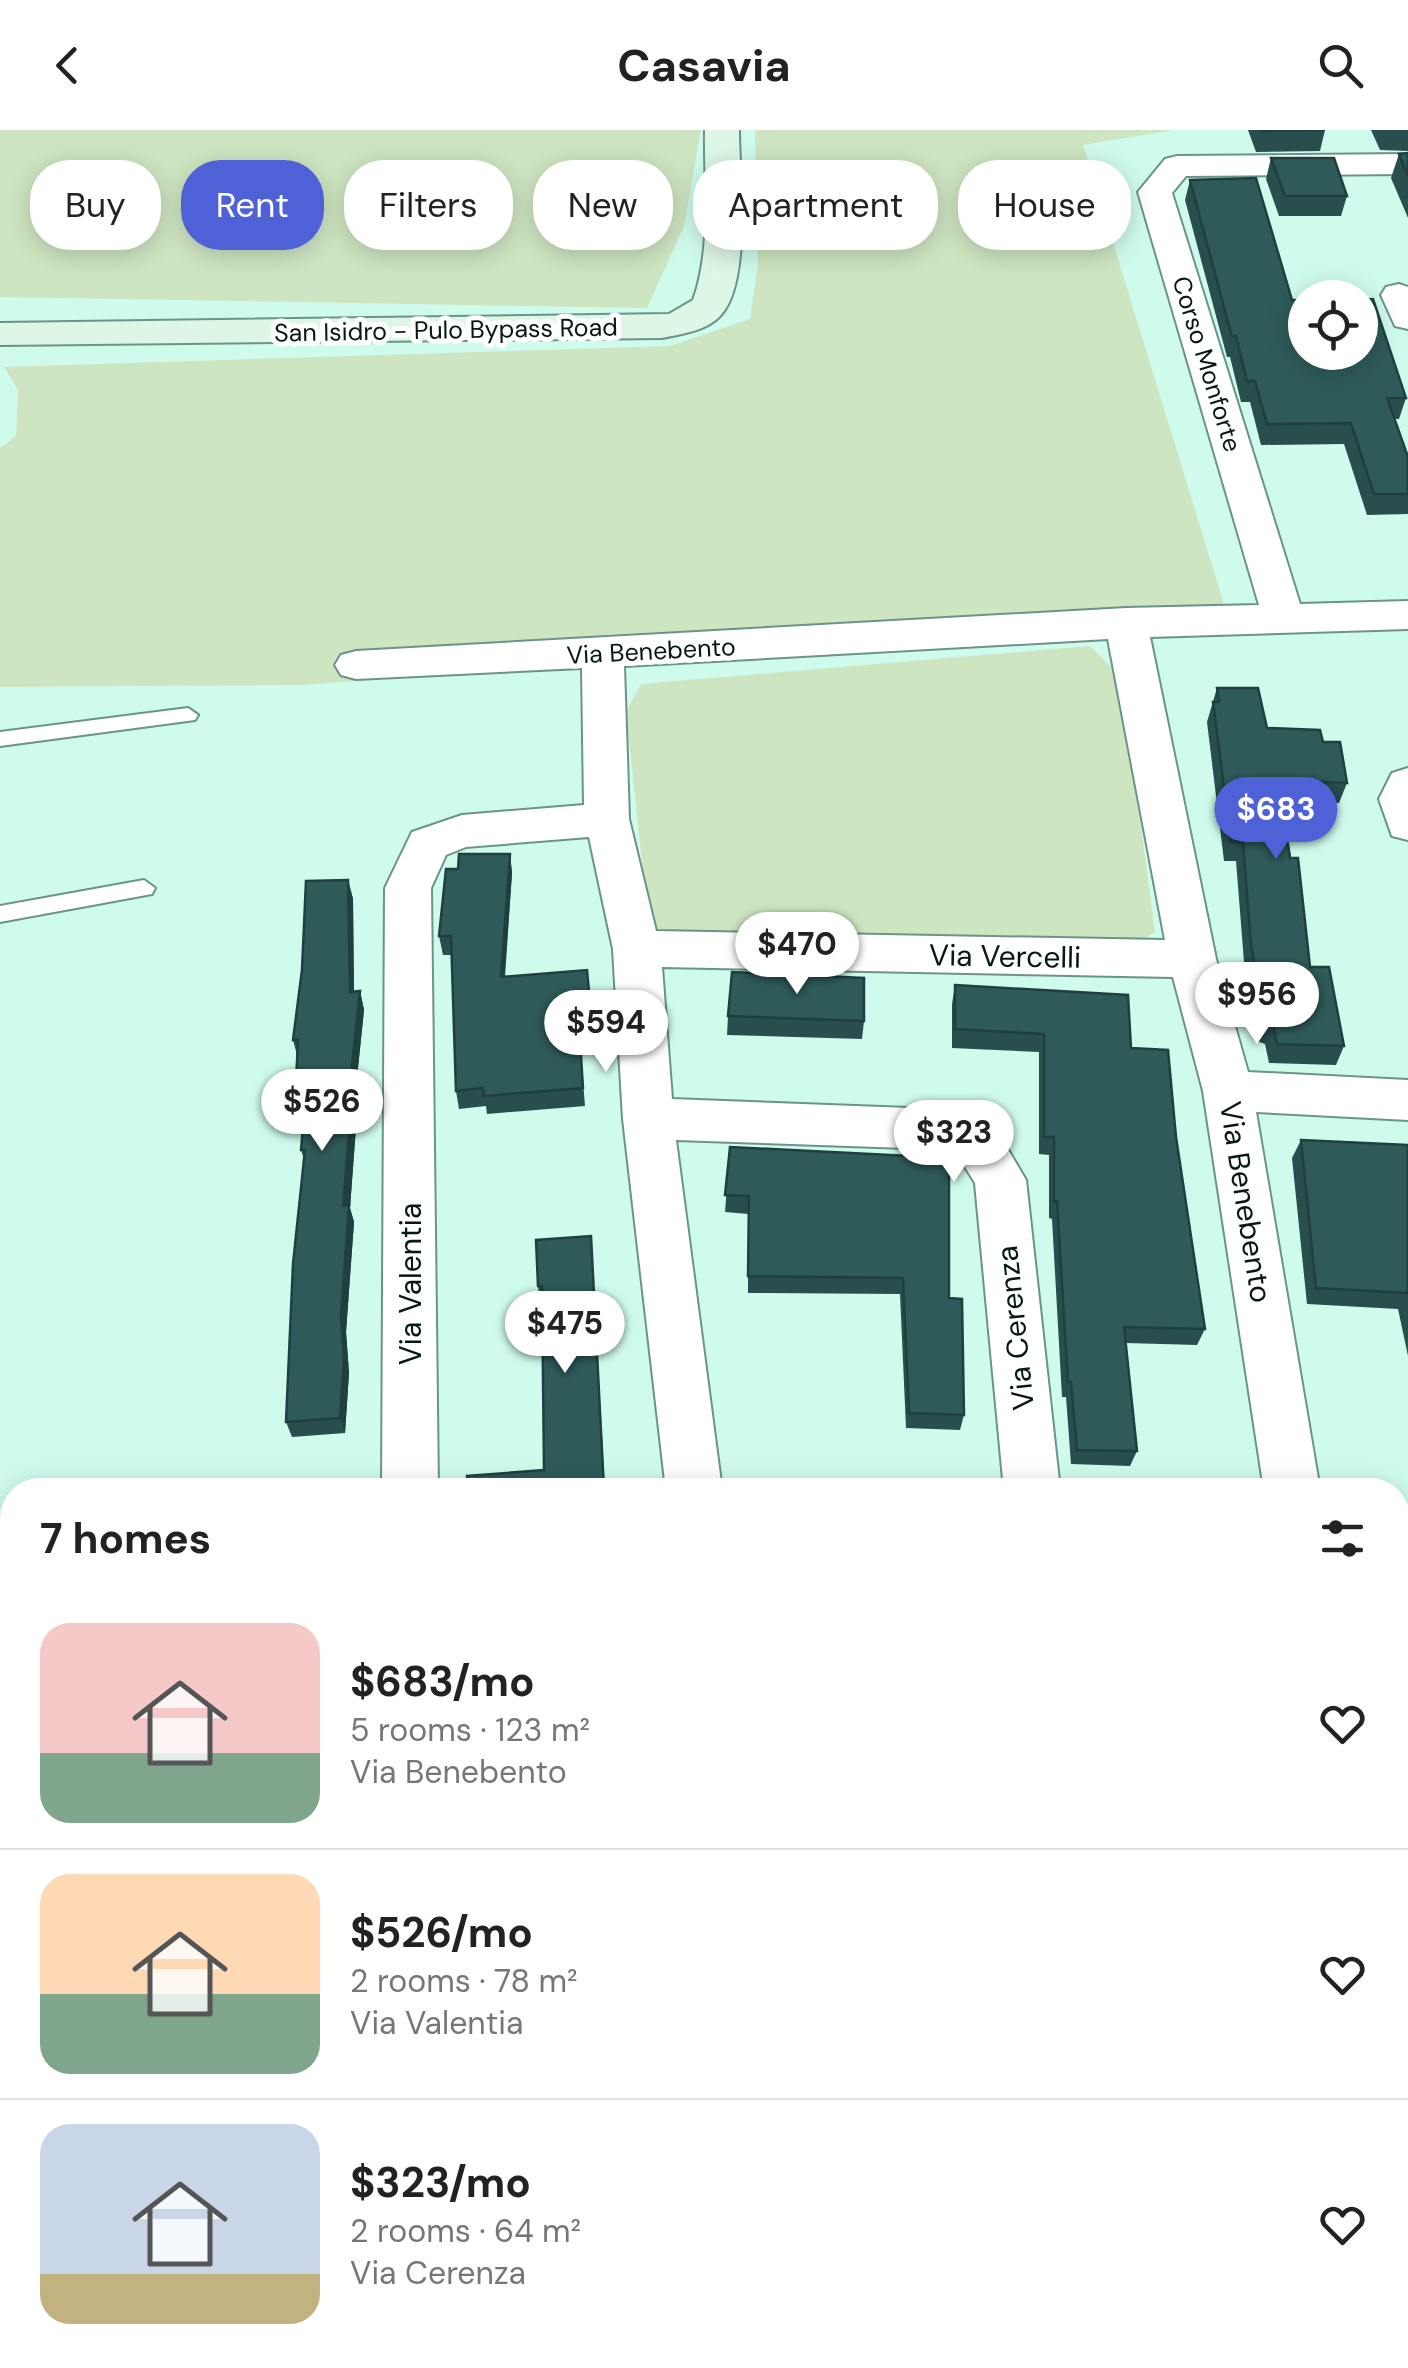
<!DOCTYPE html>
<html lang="en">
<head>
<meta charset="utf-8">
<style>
  :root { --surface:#fff; --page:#f2f2f2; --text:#222; --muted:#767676; --line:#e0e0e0; --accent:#4f61d6 }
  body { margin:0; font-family:"DM Sans",sans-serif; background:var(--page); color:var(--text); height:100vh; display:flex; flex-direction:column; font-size:38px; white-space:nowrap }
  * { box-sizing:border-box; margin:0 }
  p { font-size:32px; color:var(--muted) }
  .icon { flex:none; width:55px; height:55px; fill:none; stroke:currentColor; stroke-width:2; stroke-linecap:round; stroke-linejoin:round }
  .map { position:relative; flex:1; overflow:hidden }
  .sheet { position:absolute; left:0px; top:1348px; width:1410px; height:892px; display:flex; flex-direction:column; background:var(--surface); border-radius:40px 40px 0 0; box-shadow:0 5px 25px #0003 }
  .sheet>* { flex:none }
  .guide { position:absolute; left:30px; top:30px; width:1350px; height:90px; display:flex; gap:20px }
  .controls { position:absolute; left:1288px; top:150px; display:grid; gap:20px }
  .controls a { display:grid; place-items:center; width:90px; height:90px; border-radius:50%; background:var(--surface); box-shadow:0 5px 25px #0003; font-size:50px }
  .price { position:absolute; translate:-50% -85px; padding:0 22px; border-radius:35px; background:#fff; color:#222; font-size:32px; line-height:65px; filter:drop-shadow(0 2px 5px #0008) }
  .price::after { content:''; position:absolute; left:50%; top:60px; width:30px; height:22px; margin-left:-15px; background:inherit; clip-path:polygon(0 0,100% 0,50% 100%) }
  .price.active { background:var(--accent); color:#fff }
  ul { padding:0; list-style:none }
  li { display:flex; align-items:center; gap:30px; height:250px; padding:0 40px }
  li+li { border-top:2px solid var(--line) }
  li span { display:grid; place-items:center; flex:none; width:280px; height:200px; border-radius:30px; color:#555 }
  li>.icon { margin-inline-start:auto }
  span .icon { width:120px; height:120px; fill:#fffc; stroke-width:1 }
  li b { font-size:42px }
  h2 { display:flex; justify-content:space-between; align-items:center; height:120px; padding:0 40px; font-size:42px }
  .pill { padding:0 35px; border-radius:40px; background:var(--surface); box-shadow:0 5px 25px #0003; font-size:35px; line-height:90px }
  .pill.active { background:var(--accent); color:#fff }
  header { display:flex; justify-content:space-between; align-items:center; height:130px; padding:0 40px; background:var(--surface); font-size:45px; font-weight:700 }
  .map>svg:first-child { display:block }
  .green { fill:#cee5c1 }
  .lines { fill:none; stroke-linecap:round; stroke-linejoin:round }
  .lane-casing { stroke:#6b9488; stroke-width:4 }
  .street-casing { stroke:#6b9488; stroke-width:4 }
  .secondary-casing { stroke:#6b9488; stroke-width:4 }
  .lane { fill:#fff; fill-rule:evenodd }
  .street { fill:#fff; fill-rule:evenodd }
  .secondary { fill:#ddf6e5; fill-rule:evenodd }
  .wall { fill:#284e4d }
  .shaded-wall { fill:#20403f }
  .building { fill:#2e5b5a; stroke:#20403f; stroke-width:2.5 }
  .labels { text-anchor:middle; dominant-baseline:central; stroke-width:10; stroke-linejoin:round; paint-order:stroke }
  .far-street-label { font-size:25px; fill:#071713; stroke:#fff }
  .street-label { font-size:30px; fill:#071713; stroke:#fff }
</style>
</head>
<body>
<header><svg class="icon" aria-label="back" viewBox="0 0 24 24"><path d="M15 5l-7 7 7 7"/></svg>Casavia<svg class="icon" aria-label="search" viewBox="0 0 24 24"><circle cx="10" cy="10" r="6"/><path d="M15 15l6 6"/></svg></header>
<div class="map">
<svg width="1408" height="2238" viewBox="0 0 1408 2238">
  <rect width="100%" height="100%" fill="#cffbed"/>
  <!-- green -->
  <g class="green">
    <polygon points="0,0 701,0 684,96 647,178 0,167"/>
    <polygon points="755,0 1174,0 1083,15 1227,484 303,555 0,557 0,318 16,306 18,260 4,237 670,216 750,189 758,134"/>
    <polygon points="1090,516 1121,547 1155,802 1133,816 650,807 626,582 641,554"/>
  </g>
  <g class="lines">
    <!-- lane casing -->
    <g class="lane-casing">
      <g id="lane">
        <polygon points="188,578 198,585 195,590 0,616 0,602"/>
        <polygon points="144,750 155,758 152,764 0,792 0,776"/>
      </g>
    </g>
    <!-- street casing -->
    <g class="street-casing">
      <g id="street">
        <path d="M1408,24V44L1186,46L1172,63L1300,474L1408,471V499L1150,507L1216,829L1248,942L1408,950V990L1256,982L1320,1360H1264L1203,961L1173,847L662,837L672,969L936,979L996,999L1026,1050L1060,1360H1004L975,1053L960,1029L935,1019L676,1010L722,1360H666L623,989L613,819L589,707L466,717L446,725L431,758L438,1360H382L385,758L412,702L462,685L584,675L582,538L356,549L341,545L335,535L341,525L356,521L1126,478L1259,475L1138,62L1165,29L1177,26ZM1108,509L1165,810L656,801L629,689L624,536Z"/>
        <polygon points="1399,154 1408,157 1408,199 1395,196 1381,165 1386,157"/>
        <polygon points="1408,638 1408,710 1392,706 1379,669 1392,643"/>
        <polygon points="1398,1989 1408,1993 1408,2124 1398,2120"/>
        <rect x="377" y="2228" width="72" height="10"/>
        <polygon points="717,2228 789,2228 790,2238 718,2238"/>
        <rect x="1055" y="2228" width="72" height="10"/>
      </g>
    </g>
    <!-- secondary casing -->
    <g class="secondary-casing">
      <path id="secondary" d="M705,0H739C739,44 752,153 720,186C706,201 681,204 662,208L0,215V193L669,184L693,170C712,118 704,54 705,0Z"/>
    </g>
    <!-- lane -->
    <use href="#lane" class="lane"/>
    <!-- street -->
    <use href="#street" class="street"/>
    <!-- secondary -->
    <use href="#secondary" class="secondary"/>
  </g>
  <!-- wall -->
  <g class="wall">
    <polygon points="1248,0 1325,0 1320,21 1256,22"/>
    <polygon points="1371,0 1408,0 1408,21 1380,20"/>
    <polygon points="1408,23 1408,88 1391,48 1399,24"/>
    <polygon points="1271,28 1347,66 1341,86 1279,86 1266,49"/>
    <polygon points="1190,50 1292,170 1406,268 1399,289 1395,289 1408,327 1408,384 1367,385 1344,314 1261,315 1250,272 1241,272 1230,227 1227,227 1185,70"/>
    <polygon points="1217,558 1267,598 1323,612 1347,653 1339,673 1281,670 1310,837 1344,916 1336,935 1269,933 1265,914 1257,911 1244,832 1236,731 1224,731 1207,592"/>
    <polygon points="510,724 512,743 505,847 587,840 593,913 580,914 585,976 487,984 486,976 459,979 456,961 451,825 443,825 439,806 458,739"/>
    <polygon points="348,750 353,769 354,861 360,861 364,880 353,986 356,997 350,1078 354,1092 346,1202 349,1243 345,1303 292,1307 286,1292 304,1029 301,1020 303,992 301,992 295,974 297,925 293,910"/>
    <polygon points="955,855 1131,918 1176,1007 1205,1199 1197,1215 1126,1213 1137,1321 1130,1336 1071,1334 1066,1267 1062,1267 1052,1089 1049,1088 1049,1025 1039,1024 1039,922 952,918 952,874"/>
    <polygon points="728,886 864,891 862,909 727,905"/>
    <polygon points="1301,1010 1408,1015 1408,1226 1398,1179 1307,1174 1292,1028"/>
    <polygon points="730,1017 949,1168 964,1285 960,1300 906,1298 900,1164 748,1163 748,1084 725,1082"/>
    <polygon points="591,1106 605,1360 467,1360 544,1340 542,1172 540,1172 538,1156"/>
    <polygon points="1160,2228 1347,2228 1349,2238 1161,2238"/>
  </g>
  <!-- shaded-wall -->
  <g class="shaded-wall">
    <polygon points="510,724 512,743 503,866 501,847"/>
    <polygon points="348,750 353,769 354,880 350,862"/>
    <polygon points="360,861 364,880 353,986 356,997 350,1078 354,1092 346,1202 349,1243 345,1303 340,1288 343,1076 347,980"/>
    <polygon points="318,2228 325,2228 325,2238 317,2238"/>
  </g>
  <!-- building -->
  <g class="building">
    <polygon points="1260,0 1325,0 1261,1"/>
    <polygon points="1408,23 1408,46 1399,24"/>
    <polygon points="1271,28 1334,28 1347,66 1285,66"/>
    <polygon points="1256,48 1292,170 1305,170 1305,222 1360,222 1360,170 1373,169 1406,268 1387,268 1408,327 1408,364 1374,364 1351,293 1267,294 1255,251 1247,251 1236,206 1232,207 1190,50"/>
    <polygon points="1217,558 1258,558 1267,598 1320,600 1323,612 1340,612 1347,653 1278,650 1290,728 1298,728 1310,837 1329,837 1344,916 1277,914 1273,895 1264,892 1251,814 1243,712 1231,711 1213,572 1219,572"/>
    <polygon points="459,724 510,724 501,847 587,840 592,894 579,895 583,958 484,966 483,958 456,961 451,806 439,806 446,739 458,739"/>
    <polygon points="348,750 350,862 360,861 347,980 351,980 343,1076 349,1075 341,1186 344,1228 340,1288 286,1292 293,1134 305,1020 301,1020 305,973 295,974 298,910 293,910 302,840 306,751"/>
    <polygon points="732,842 864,848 864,891 728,886"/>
    <polygon points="955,855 1128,865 1131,918 1168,920 1176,1007 1205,1199 1124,1197 1137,1321 1077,1320 1071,1252 1068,1252 1057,1071 1054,1071 1054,1007 1044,1007 1044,904 955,899"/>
    <polygon points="1301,1010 1408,1015 1408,1163 1316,1158"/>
    <polygon points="730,1017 949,1028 949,1168 962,1169 964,1285 909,1283 903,1148 748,1146 749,1066 725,1065"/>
    <polygon points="591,1106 604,1360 467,1360 467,1346 544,1340 542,1156 538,1156 536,1110"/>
    <polygon points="247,2228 318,2228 317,2238 247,2238"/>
    <polygon points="827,2228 1029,2228 1030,2238 827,2238"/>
    <polygon points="1169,2228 1347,2228 1349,2238 1170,2238"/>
  </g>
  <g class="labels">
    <!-- far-street labels -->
    <g class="far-street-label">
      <text transform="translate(446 200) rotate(-1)">San Isidro - Pulo Bypass Road</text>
      <text transform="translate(1207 234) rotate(73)">Corso Monforte</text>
      <text transform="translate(651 521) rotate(-3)">Via Benebento</text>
    </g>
    <!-- street labels -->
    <g class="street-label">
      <text transform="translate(1005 826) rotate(1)">Via Vercelli</text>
      <text transform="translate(1246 1072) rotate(81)">Via Benebento</text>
      <text transform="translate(410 1154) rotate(-90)">Via Valentia</text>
      <text transform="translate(1015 1198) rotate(-96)">Via Cerenza</text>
    </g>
  </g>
</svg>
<div class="controls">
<a><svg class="icon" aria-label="locate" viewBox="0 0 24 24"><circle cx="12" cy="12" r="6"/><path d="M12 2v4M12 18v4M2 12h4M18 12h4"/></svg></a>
</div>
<b class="price active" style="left:1276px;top:732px">$683</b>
<b class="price" style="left:797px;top:867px">$470</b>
<b class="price" style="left:1257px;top:917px">$956</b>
<b class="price" style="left:606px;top:945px">$594</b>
<b class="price" style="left:322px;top:1024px">$526</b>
<b class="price" style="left:954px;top:1055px">$323</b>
<b class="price" style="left:565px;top:1246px">$475</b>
<div class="guide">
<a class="pill">Buy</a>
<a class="pill active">Rent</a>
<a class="pill">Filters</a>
<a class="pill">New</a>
<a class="pill">Apartment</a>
<a class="pill">House</a>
</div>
<section class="sheet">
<h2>7 homes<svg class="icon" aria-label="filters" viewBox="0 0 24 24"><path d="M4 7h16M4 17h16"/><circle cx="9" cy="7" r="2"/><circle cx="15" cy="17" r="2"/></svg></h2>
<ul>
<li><span style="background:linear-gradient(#f6c9c9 65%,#7fa58c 0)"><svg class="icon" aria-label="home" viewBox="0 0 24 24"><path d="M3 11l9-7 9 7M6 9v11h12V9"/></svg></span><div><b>$683/mo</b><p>5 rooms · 123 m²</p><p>Via Benebento</p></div><svg class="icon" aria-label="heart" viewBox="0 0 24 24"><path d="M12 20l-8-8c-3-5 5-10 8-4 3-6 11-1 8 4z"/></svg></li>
<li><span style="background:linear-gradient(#ffd9b3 60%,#7fa58c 0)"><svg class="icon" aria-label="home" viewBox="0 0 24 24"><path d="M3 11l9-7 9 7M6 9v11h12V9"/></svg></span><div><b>$526/mo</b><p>2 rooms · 78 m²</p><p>Via Valentia</p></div><svg class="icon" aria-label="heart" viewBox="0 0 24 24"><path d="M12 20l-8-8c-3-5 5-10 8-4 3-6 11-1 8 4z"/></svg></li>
<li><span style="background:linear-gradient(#c9d6e8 75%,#c2b280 0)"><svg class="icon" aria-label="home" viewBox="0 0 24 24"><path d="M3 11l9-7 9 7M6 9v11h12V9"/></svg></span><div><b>$323/mo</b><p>2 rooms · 64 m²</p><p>Via Cerenza</p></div><svg class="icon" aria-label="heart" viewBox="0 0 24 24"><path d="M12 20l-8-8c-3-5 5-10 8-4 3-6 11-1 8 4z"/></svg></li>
</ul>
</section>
</div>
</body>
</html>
